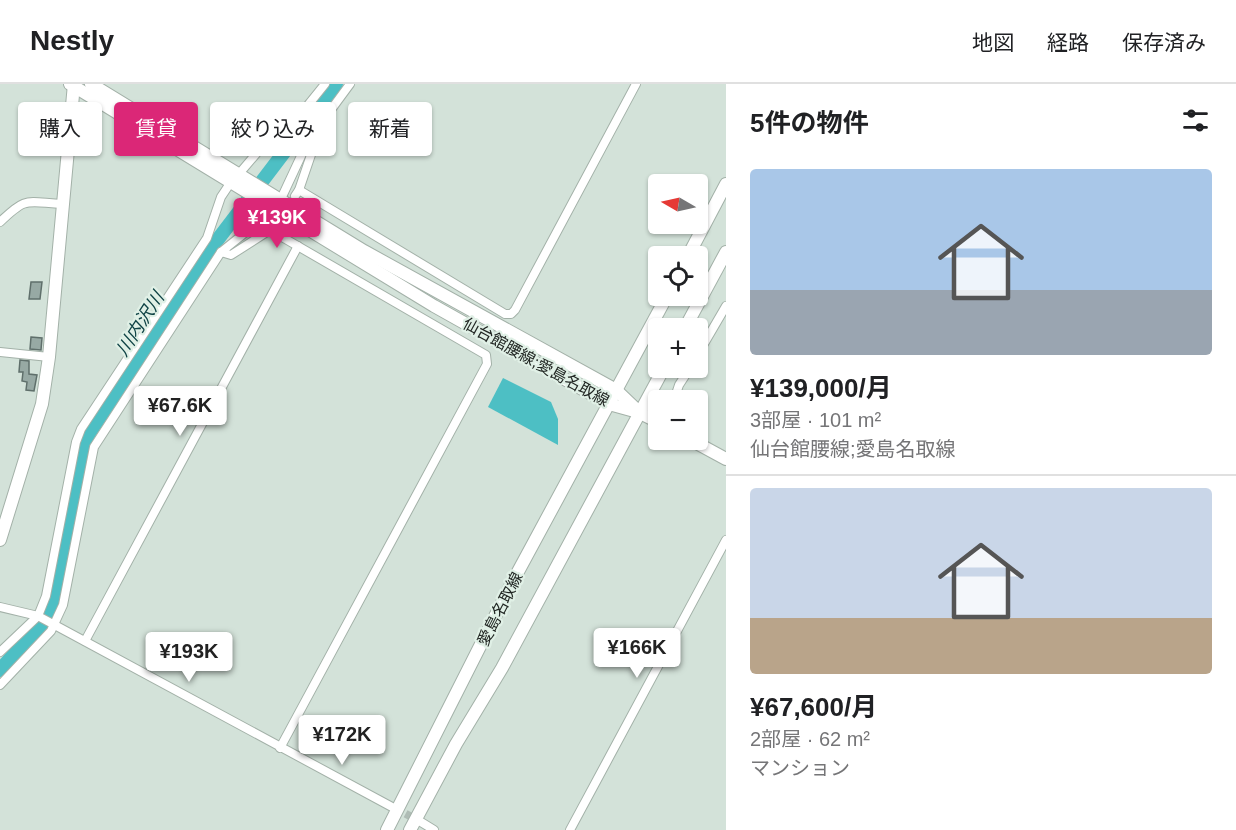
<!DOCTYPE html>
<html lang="ja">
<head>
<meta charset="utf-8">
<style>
  :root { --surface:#fff; --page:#f6f6f6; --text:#202124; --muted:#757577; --line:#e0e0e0; --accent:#db2777 }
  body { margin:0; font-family:Arial,"Noto Sans JP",sans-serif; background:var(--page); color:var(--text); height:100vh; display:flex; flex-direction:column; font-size:22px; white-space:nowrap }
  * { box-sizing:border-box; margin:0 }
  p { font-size:20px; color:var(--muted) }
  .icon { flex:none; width:33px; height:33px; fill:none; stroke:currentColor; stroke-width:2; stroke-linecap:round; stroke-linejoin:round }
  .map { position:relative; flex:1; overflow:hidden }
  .side { display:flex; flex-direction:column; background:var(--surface); width:510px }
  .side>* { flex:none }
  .guide { position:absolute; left:18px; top:18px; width:570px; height:54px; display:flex; gap:12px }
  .needle { width:39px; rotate:279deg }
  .tools { position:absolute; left:648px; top:90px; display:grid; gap:12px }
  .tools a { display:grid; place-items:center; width:60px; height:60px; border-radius:6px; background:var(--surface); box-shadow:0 2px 4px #0004; font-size:30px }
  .price { position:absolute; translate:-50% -51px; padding:0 14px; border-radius:6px; background:#fff; color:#222; font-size:20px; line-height:39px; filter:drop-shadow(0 2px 3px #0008) }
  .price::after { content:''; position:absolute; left:50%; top:36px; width:18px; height:14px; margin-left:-9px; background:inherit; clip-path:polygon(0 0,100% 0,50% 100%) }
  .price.selected { background:var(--accent); color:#fff }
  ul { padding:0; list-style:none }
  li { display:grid; align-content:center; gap:12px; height:318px; padding:0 24px }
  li+li { border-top:2px solid var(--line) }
  li span { display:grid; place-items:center; height:186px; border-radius:6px; color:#555 }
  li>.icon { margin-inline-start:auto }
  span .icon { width:108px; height:108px; fill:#fffc; stroke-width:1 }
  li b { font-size:26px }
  h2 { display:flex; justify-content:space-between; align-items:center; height:72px; padding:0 24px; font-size:26px }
  .chip { padding:0 21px; border-radius:6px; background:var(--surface); box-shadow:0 2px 4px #0004; font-size:21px; line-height:54px }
  .chip.selected { background:var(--accent); color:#fff }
  header { display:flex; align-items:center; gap:36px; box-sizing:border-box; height:84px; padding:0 30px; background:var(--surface); border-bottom:2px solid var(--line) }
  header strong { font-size:28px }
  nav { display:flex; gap:33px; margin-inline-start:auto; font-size:21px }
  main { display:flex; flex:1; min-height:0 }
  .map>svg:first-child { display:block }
  .water { fill:#4dbfc4 }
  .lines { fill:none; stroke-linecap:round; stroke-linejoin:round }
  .river { stroke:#4dbfc4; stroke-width:14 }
  .building { fill:#97a9a4; stroke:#5f6f6b; stroke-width:1.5 }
  .street-tunnel { stroke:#afbcb5; stroke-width:8; stroke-dasharray:8 4; stroke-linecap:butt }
  .street-casing { stroke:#a3b1a8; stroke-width:10 }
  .secondary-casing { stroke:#a3b1a8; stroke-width:14 }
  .street { stroke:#fff; stroke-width:8 }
  .secondary { stroke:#fff; stroke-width:12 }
  .labels { text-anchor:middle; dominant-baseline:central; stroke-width:4.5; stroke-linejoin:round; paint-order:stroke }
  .street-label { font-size:16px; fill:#212623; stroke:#e0f0e6 }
  .water-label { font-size:18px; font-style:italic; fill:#0f4345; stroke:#e0f0e6 }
</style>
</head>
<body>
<header>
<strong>Nestly</strong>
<nav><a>地図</a><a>経路</a><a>保存済み</a></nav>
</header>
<main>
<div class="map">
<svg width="726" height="746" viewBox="0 0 726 746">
  <rect width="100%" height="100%" fill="#d3e2d9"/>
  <!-- water -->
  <polygon class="water" points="503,294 551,318 558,335 558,361 488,323"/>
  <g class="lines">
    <!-- river -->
    <polyline class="river" points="0,586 50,531 88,351 209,167 336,0"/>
  </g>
  <!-- building -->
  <g class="building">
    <polygon points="31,198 42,198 40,215 29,215"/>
    <polygon points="31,253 42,254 41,266 30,265"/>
    <polygon points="20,276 29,277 29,290 37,291 34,307 26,306 27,298 22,297 23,288 19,288"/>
  </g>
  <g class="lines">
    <!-- street-tunnel -->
    <polyline class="street-tunnel" points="395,724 421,738"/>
    <!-- street casing -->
    <g class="street-casing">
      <g id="street">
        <polyline points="238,91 261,64 296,36 325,0"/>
        <polyline points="299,106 505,230 511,230 515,226 636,0"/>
        <polyline points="295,112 299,106 314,62 308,57"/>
        <polyline points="280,117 308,57 350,0"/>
        <path d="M0,138C27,112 26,118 62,120"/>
        <polyline points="270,146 486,271 487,280 280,664"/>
        <polyline points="221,168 231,171 270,146 274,140"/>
        <polyline points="0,268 49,273"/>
        <polyline points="698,270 726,222"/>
        <polyline points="674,316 679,301 690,284"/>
        <polyline points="0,523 38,532 392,723"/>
        <polyline points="85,557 298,162"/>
        <polyline points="0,568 38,532 46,512 76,358 81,345 207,154 221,113 231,98"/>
        <polyline points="0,601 51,547 63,521 94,363 221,168 266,132 271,123"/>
        <polyline points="421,738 434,746"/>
        <polyline points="570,746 726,456"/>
      </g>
    </g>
    <!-- secondary casing -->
    <g class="secondary-casing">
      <g id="secondary">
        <polyline points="70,0 434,222 609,320 638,328 658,338"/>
        <polyline points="91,0 364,167 616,306 638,327"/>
        <polyline points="688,172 726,100"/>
        <polyline points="685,244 726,168"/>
        <polyline points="691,356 726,375"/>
        <polyline points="0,456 42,320 49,273 74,0"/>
        <polyline points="387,746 513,497 667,212"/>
        <polyline points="410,746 456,660 502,584 664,284"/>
      </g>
    </g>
    <!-- street -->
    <use href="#street" class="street"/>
    <!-- secondary -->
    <use href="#secondary" class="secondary"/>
  </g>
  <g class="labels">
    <!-- street labels -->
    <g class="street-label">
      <text transform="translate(536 278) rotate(29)">仙台館腰線;愛島名取線</text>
      <text transform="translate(500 525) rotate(-63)">愛島名取線</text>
    </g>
    <!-- water labels -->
    <g class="water-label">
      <text transform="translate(140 240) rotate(-57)">川内沢川</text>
    </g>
  </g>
</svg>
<div class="tools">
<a><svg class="needle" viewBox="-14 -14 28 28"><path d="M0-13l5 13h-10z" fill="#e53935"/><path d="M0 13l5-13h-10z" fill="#757577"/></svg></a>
<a><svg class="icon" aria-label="locate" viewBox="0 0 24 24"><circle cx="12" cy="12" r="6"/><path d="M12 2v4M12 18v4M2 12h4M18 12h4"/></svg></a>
<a>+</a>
<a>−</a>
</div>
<b class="price selected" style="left:277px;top:165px">¥139K</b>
<b class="price" style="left:180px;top:353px">¥67.6K</b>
<b class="price" style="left:637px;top:595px">¥166K</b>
<b class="price" style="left:189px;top:599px">¥193K</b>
<b class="price" style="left:342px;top:682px">¥172K</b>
<div class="guide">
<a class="chip">購入</a>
<a class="chip selected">賃貸</a>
<a class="chip">絞り込み</a>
<a class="chip">新着</a>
</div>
</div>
<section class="side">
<h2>5件の物件<svg class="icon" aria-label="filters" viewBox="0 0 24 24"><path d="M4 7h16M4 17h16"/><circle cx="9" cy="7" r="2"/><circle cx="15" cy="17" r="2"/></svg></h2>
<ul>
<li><span style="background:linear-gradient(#a9c7e8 65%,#9aa5b1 0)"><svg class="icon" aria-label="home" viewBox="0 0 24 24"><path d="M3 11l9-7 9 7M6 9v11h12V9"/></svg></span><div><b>¥139,000/月</b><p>3部屋 · 101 m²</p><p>仙台館腰線;愛島名取線</p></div></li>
<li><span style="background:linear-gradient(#c9d6e8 70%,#b9a48a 0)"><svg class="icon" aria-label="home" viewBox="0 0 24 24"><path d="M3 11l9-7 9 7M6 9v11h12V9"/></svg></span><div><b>¥67,600/月</b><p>2部屋 · 62 m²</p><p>マンション</p></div></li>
</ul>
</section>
</main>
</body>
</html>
